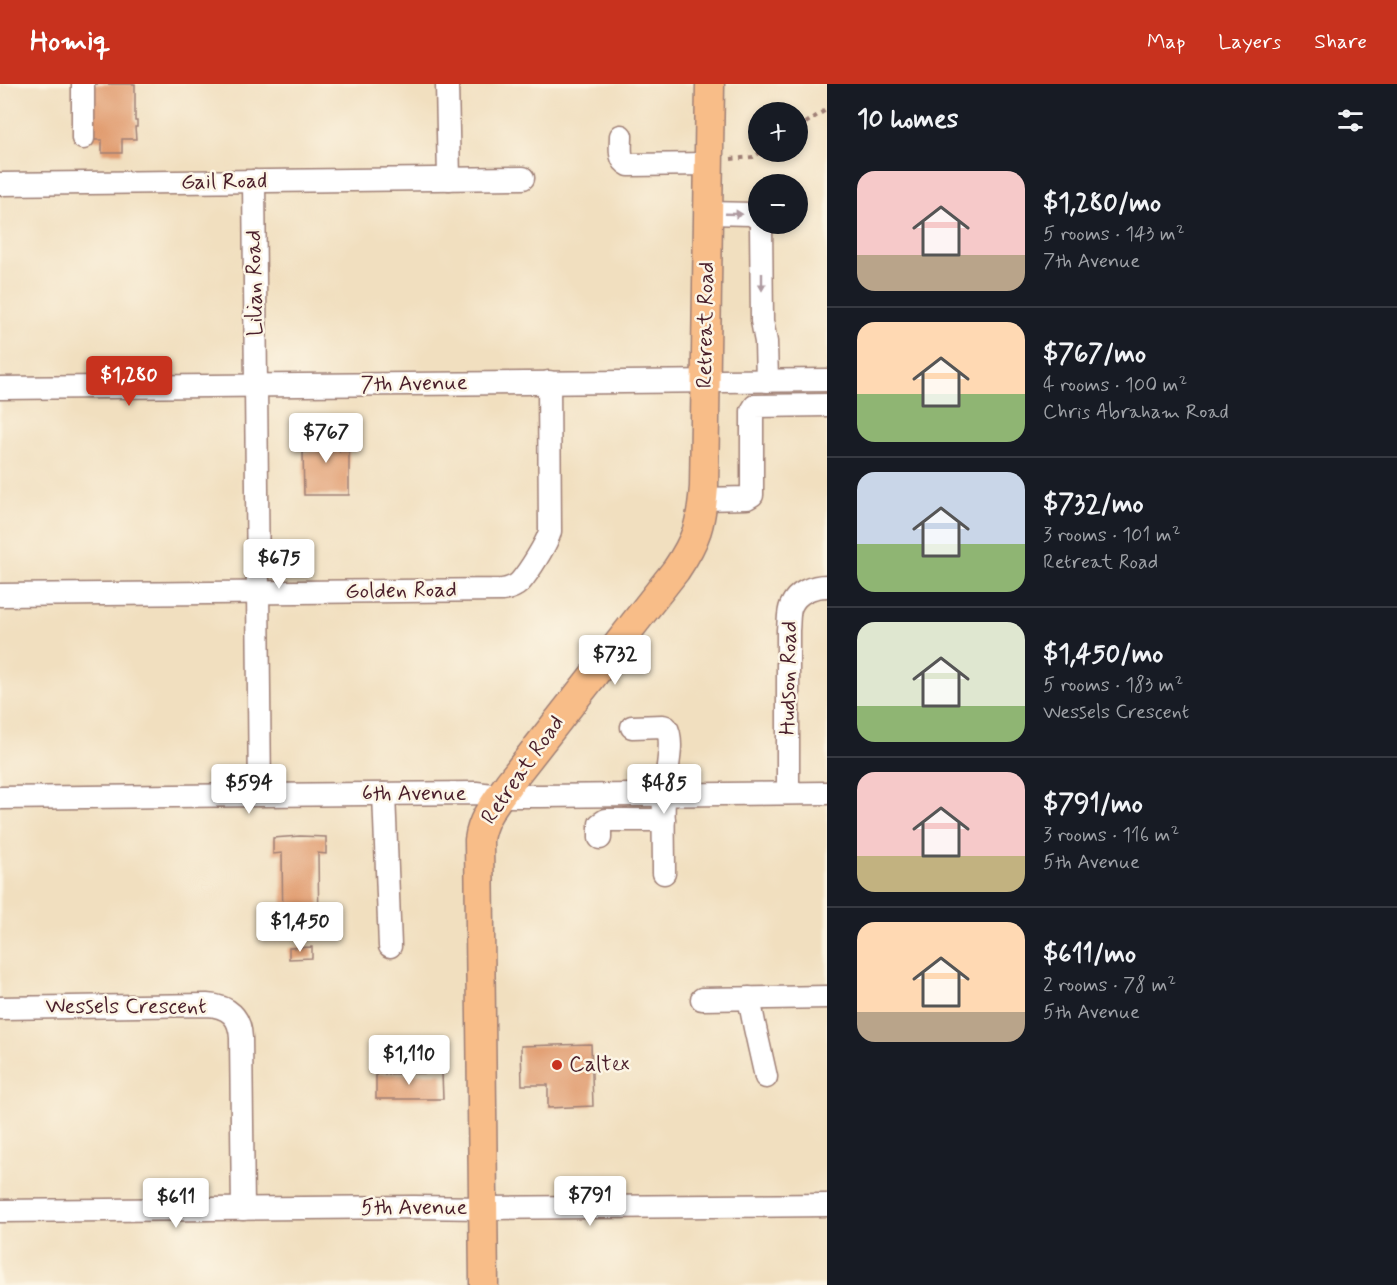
<!DOCTYPE html>
<html lang="en">
<head>
<meta charset="utf-8">
<style>
  :root { --surface:#171b24; --page:#20242c; --text:#f1f3f6; --muted:#9ea1a6; --line:#363941; --accent:#c8321e }
  body { margin:0; font-family:Mynerve,sans-serif; background:var(--page); color:var(--text); height:100vh; display:flex; flex-direction:column; font-size:22px; white-space:nowrap }
  * { box-sizing:border-box; margin:0 }
  p { font-size:20px; color:var(--muted) }
  .icon { flex:none; width:33px; height:33px; fill:none; stroke:currentColor; stroke-width:2; stroke-linecap:round; stroke-linejoin:round }
  .map { position:relative; flex:1; overflow:hidden }
  .side { display:flex; flex-direction:column; background:var(--surface); width:570px }
  .side>* { flex:none }
  .buttons { position:absolute; left:748px; top:18px; display:grid; gap:12px }
  .buttons a { display:grid; place-items:center; width:60px; height:60px; border-radius:50%; background:var(--surface); box-shadow:0 3px 9px #0003; font-size:30px }
  .price { position:absolute; translate:-50% -51px; padding:0 14px; border-radius:6px; background:#fff; color:#222; font-size:20px; line-height:39px; filter:drop-shadow(0 2px 3px #0008) }
  .price::after { content:''; position:absolute; left:50%; top:36px; width:18px; height:14px; margin-left:-9px; background:inherit; clip-path:polygon(0 0,100% 0,50% 100%) }
  .price.on { background:var(--accent); color:#fff }
  ul { padding:0; list-style:none }
  li { display:flex; align-items:center; gap:18px; height:150px; padding:0 30px }
  li+li { border-top:2px solid var(--line) }
  li span { display:grid; place-items:center; flex:none; width:168px; height:120px; border-radius:18px; color:#555 }
  li>.icon { margin-inline-start:auto }
  span .icon { width:72px; height:72px; fill:#fffc; stroke-width:1 }
  li b { font-size:26px }
  h2 { display:flex; justify-content:space-between; align-items:center; height:72px; padding:0 30px; font-size:26px }
  header { display:flex; align-items:center; gap:36px; box-sizing:border-box; height:84px; padding:0 30px; background:var(--accent); color:#fff }
  header strong { font-size:28px }
  nav { display:flex; gap:33px; margin-inline-start:auto; font-size:21px }
  main { display:flex; flex:1; min-height:0 }
  .map>svg:first-child { display:block }
  .building { fill:#e19c6f }
  .lines { fill:none; stroke-linecap:round; stroke-linejoin:round }
  .minor-casing { stroke:#9e7f75; stroke-width:25 }
  .major-casing { stroke:#9e7f75; stroke-width:31 }
  .path { stroke:#9e7f75; stroke-width:4; stroke-dasharray:4.5 4.5; stroke-linecap:butt }
  .minor { stroke:#fff; stroke-width:22 }
  .major { stroke:#f8bd88; stroke-width:28 }
  .oneway { fill:#ae9aa0 }
  .poi-dot { fill:#c8321e; stroke:#fcf5e5; stroke-width:2 }
  .labels { text-anchor:middle; dominant-baseline:central; stroke-width:5; stroke-linejoin:round; paint-order:stroke }
  .street-label { font-size:22px; fill:#4a1f2b; stroke:#fcf5e5 }
  .poi-label { font-size:22px; fill:#4a1f2b; stroke:#fcf5e5; text-anchor:start }
</style>
</head>
<body>
<header>
<strong>Homiq</strong>
<nav><a>Map</a><a>Layers</a><a>Share</a></nav>
</header>
<main>
<div class="map">
<svg width="827" height="1201" viewBox="0 0 827 1201">
  <rect width="100%" height="100%" fill="#fcf5e5"/>
  <filter id="ink" filterUnits="userSpaceOnUse"><feTurbulence type="fractalNoise" baseFrequency=".0167" numOctaves="2"/><feDisplacementMap in="SourceGraphic" scale="12" xChannelSelector="R" yChannelSelector="G"/><feConvolveMatrix kernelMatrix="1 2 1 2 8 2 1 2 1" color-interpolation-filters="sRGB"/></filter>
  <filter id="wash" filterUnits="userSpaceOnUse"><feTurbulence type="fractalNoise" baseFrequency=".008" numOctaves="4" result="noise"/><feDisplacementMap in="SourceGraphic" scale="24" xChannelSelector="R" yChannelSelector="G"/><feGaussianBlur stdDeviation="1.35" result="paint"/><feColorMatrix in="noise" values="0 0 0 0 0 0 0 0 0 0 0 0 0 0 0 0 0 1.4 0 .05"/><feComposite in="paint" operator="in"/></filter>
  <g filter="url(#wash)">
    <rect width="100%" height="100%" fill="#f1dfbf"/>
    <g id="blocks">
      <!-- building -->
      <g class="building">
        <polygon points="88,0 135,0 135,37 137,37 137,43 135,43 136,55 122,55 122,69 102,69 102,56 89,56"/>
        <polygon points="321,336 333,336 333,342 339,342 339,367 349,367 349,411 304,411 303,368 315,367 315,342 321,342"/>
        <polygon points="300,752 326,753 326,770 318,769 319,847 283,848 282,769 273,770 273,754"/>
        <polygon points="312,863 312,874 289,875 289,864"/>
        <polygon points="591,960 593,1022 548,1024 548,1001 522,1001 521,962"/>
        <polygon points="442,989 443,1015 376,1015 376,990"/>
      </g>
    </g>
  </g>
  <g filter="url(#ink)">
    <use href="#blocks" fill-opacity="0" stroke="#9e7f75" stroke-width="1.5"/>
    <g class="lines">
      <!-- minor casing -->
      <g class="minor-casing">
        <g id="minor">
          <polyline points="83,0 83,54"/>
          <polyline points="447,0 449,95"/>
          <path d="M621,52C621,63 618,76 629,81L708,80"/>
          <polyline points="254,97 260,711"/>
          <polyline points="0,100 523,94"/>
          <polyline points="708,129 751,130 759,135"/>
          <polyline points="761,140 762,237 766,258 767,297"/>
          <polyline points="0,304 827,296"/>
          <polyline points="703,415 747,414 752,411 752,327 755,322 827,321"/>
          <path d="M0,511L502,506C509,505 515,503 520,498C528,489 548,458 550,447L549,298"/>
          <path d="M632,643L663,642L666,643C676,657 664,696 664,713C663,738 664,764 664,789"/>
          <path d="M788,709V546C789,538 788,529 791,522C797,508 813,502 827,502"/>
          <polyline points="384,710 390,862"/>
          <polyline points="0,714 260,711 476,709 500,712 541,712 827,709"/>
          <polyline points="600,754 600,740 606,736 664,736"/>
          <polyline points="749,914 755,944 766,993"/>
          <polyline points="702,915 827,913"/>
          <path d="M0,924L207,921C229,922 240,933 241,954L243,1125"/>
          <polyline points="0,1127 414,1123 482,1124 827,1121"/>
        </g>
      </g>
      <!-- major casing -->
      <g class="major-casing">
        <path id="major" d="M484,1201L479,756C482,733 496,718 509,699L676,486C697,455 701,440 704,403L710,0"/>
      </g>
      <!-- path -->
      <g class="path">
        <polyline points="798,44 827,25"/>
        <polyline points="731,75 753,73 761,68"/>
      </g>
      <!-- minor -->
      <use href="#minor" class="minor"/>
      <!-- major -->
      <use href="#major" class="major"/>
    </g>
    <!-- one-way arrows -->
    <defs><path id="oneway-solid" d="M-6-.8H1V-3.2L6.5 0L1 3.2V.8H-6Z" transform="scale(1.5)"/></defs>
    <g class="oneway">
      <use href="#oneway-solid" transform="translate(734 130) rotate(2)"/>
      <use href="#oneway-solid" transform="translate(762 198) rotate(90)"/>
    </g>
  </g>
  <!-- markers -->
  <circle class="poi-dot" cx="557" cy="981" r="6"/>
  <g class="labels">
    <!-- street labels -->
    <g class="street-label">
      <text transform="translate(224 98) rotate(-1)">Gail Road</text>
      <text transform="translate(255 199) rotate(-91)">Lilian Road</text>
      <text transform="translate(706 241) rotate(-89)">Retreat Road</text>
      <text transform="translate(414 300) rotate(-1)">7th Avenue</text>
      <text transform="translate(401 507) rotate(-1)">Golden Road</text>
      <text transform="translate(789 594) rotate(-89)">Hudson Road</text>
      <text transform="translate(523 686) rotate(-55)">Retreat Road</text>
      <text x="414" y="710">6th Avenue</text>
      <text x="126" y="923">Wessels Crescent</text>
      <text x="414" y="1124">5th Avenue</text>
    </g>
    <!-- poi labels -->
    <g class="poi-label">
      <text x="569" y="981">Caltex</text>
    </g>
  </g>
</svg>
<div class="buttons">
<a>+</a>
<a>−</a>
</div>
<b class="price on" style="left:129px;top:323px">$1,280</b>
<b class="price" style="left:326px;top:380px">$767</b>
<b class="price" style="left:279px;top:506px">$675</b>
<b class="price" style="left:615px;top:602px">$732</b>
<b class="price" style="left:249px;top:731px">$594</b>
<b class="price" style="left:664px;top:731px">$485</b>
<b class="price" style="left:300px;top:869px">$1,450</b>
<b class="price" style="left:409px;top:1002px">$1,110</b>
<b class="price" style="left:590px;top:1143px">$791</b>
<b class="price" style="left:176px;top:1145px">$611</b>
</div>
<section class="side">
<h2>10 homes<svg class="icon" aria-label="filters" viewBox="0 0 24 24"><path d="M4 7h16M4 17h16"/><circle cx="9" cy="7" r="2"/><circle cx="15" cy="17" r="2"/></svg></h2>
<ul>
<li><span style="background:linear-gradient(#f6c9c9 70%,#b9a48a 0)"><svg class="icon" aria-label="home" viewBox="0 0 24 24"><path d="M3 11l9-7 9 7M6 9v11h12V9"/></svg></span><div><b>$1,280/mo</b><p>5 rooms · 143 m²</p><p>7th Avenue</p></div></li>
<li><span style="background:linear-gradient(#ffd9b3 60%,#8fb573 0)"><svg class="icon" aria-label="home" viewBox="0 0 24 24"><path d="M3 11l9-7 9 7M6 9v11h12V9"/></svg></span><div><b>$767/mo</b><p>4 rooms · 100 m²</p><p>Chris Abraham Road</p></div></li>
<li><span style="background:linear-gradient(#c9d6e8 60%,#8fb573 0)"><svg class="icon" aria-label="home" viewBox="0 0 24 24"><path d="M3 11l9-7 9 7M6 9v11h12V9"/></svg></span><div><b>$732/mo</b><p>3 rooms · 101 m²</p><p>Retreat Road</p></div></li>
<li><span style="background:linear-gradient(#dfe7d0 70%,#8fb573 0)"><svg class="icon" aria-label="home" viewBox="0 0 24 24"><path d="M3 11l9-7 9 7M6 9v11h12V9"/></svg></span><div><b>$1,450/mo</b><p>5 rooms · 183 m²</p><p>Wessels Crescent</p></div></li>
<li><span style="background:linear-gradient(#f6c9c9 70%,#c2b280 0)"><svg class="icon" aria-label="home" viewBox="0 0 24 24"><path d="M3 11l9-7 9 7M6 9v11h12V9"/></svg></span><div><b>$791/mo</b><p>3 rooms · 116 m²</p><p>5th Avenue</p></div></li>
<li><span style="background:linear-gradient(#ffd9b3 75%,#b9a48a 0)"><svg class="icon" aria-label="home" viewBox="0 0 24 24"><path d="M3 11l9-7 9 7M6 9v11h12V9"/></svg></span><div><b>$611/mo</b><p>2 rooms · 78 m²</p><p>5th Avenue</p></div></li>
</ul>
</section>
</main>
</body>
</html>
